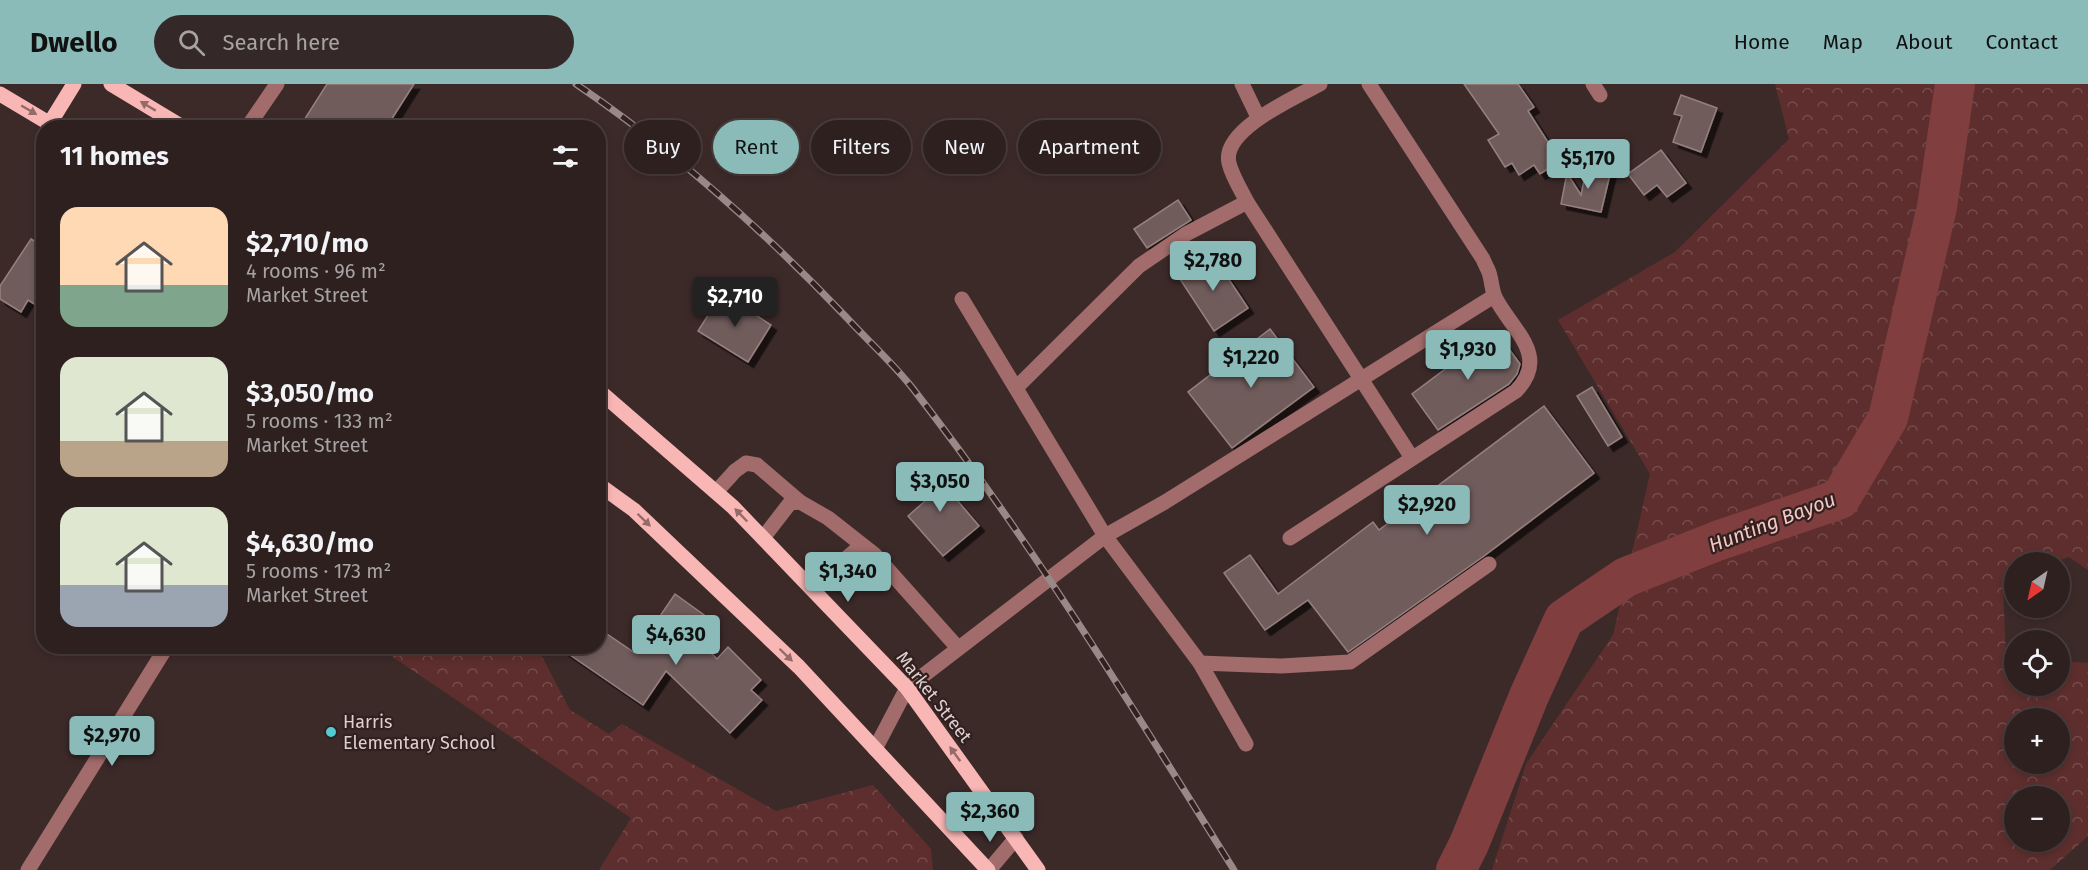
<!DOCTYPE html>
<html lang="en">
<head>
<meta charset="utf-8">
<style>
  :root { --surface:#2d201f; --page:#352828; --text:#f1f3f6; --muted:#a7a3a4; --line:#483e3d; --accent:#8bbbb9 }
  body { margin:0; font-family:"Fira Sans",sans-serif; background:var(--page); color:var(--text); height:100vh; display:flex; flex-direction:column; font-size:22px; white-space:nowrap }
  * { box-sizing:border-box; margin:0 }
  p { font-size:20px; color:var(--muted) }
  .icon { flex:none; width:33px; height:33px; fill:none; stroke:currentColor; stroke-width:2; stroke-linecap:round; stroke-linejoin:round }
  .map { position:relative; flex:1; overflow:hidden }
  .sheet { position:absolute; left:36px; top:36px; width:570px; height:534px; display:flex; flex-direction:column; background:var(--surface); border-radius:24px; box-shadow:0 3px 9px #0003,0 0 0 2px var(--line) }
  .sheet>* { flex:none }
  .hud { position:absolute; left:624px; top:36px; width:570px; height:54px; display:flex; gap:12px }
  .needle { width:39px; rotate:214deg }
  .buttons { position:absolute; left:2004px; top:468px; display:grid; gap:12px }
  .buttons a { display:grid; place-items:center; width:66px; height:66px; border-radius:50%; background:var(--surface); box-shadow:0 3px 9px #0003,0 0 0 2px var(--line); font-size:30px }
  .price { position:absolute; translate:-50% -51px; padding:0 14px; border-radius:6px; background:var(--accent); color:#111; font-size:20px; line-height:39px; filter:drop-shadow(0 2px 3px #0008) }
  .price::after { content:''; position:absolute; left:50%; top:36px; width:18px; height:14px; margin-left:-9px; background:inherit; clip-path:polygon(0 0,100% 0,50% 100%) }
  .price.active { background:#222; color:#fff }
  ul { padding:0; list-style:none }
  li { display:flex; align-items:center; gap:18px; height:150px; padding:0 24px }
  li span { display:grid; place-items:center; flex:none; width:168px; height:120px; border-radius:18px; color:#555 }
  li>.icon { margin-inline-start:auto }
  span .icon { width:72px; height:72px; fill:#fffc; stroke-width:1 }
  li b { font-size:26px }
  h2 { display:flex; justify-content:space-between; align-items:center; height:72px; padding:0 24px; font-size:26px }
  .chip { padding:0 21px; border-radius:27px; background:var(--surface); box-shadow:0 3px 9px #0003,0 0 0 2px var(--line); font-size:21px; line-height:54px }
  .chip.active { background:var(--accent); color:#111 }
  header { display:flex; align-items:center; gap:36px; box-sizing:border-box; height:84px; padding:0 30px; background:var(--accent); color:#111 }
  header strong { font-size:28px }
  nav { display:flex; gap:33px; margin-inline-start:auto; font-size:21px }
  .search { width:420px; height:54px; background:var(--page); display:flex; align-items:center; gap:15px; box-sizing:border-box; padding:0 21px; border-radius:33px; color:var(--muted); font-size:22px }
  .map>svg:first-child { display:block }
  .forest { fill:url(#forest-crowns); fill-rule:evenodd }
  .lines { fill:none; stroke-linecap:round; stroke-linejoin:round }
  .river { stroke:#803e3f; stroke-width:40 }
  .building { fill:#715c5b; stroke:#96807f; stroke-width:1.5; filter:url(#shadow) }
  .minor { stroke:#a16c6b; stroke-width:15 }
  .major { stroke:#f8b6b4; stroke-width:15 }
  .rail-casing { stroke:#988888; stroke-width:7 }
  .rail { stroke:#32201f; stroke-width:4.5; stroke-dasharray:14; stroke-linecap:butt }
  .oneway { fill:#956b6a }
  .poi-dot { fill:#51ccd3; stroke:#32201f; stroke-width:2 }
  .labels { text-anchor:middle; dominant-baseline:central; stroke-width:4.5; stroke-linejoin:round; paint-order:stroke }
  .street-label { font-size:18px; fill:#ddd0d0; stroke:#32201f }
  .poi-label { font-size:18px; fill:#ddd0d0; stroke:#32201f; text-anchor:start }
  .water-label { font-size:20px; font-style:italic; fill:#f3c8c7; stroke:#32201f }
</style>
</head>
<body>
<header>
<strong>Dwello</strong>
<div class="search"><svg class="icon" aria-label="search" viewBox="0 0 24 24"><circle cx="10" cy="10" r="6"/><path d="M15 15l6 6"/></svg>Search here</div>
<nav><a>Home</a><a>Map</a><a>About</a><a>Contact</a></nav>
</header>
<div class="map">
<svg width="2088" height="786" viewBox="0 0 2088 786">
  <defs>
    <pattern id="forest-crowns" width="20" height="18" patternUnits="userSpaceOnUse" patternTransform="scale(1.5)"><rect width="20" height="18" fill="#5e2e2e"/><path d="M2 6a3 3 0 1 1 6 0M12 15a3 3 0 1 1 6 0" fill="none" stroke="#754b4b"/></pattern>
    <filter id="shadow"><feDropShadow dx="5.5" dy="5.5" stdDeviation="0" flood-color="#0009"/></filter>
  </defs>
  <rect width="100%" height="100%" fill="#3c2a29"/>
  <!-- forest -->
  <g class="forest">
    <path d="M1775,0H2088V486L2069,473L2056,478H2014V498L2003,504L2006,572L2014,573V602H2060V577L2088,579V752L2050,786H1492L1526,680L1613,551L1650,390L1558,236L1675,168L1789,55ZM2014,634H2060V680H2014ZM2014,712H2060V758H2014Z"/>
    <polygon points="378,563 537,563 570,626 609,650 622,640 776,727 873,701 931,765 933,786 599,786 631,734"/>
  </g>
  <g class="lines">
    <!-- river -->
    <polyline class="river" points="1456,786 1469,760 1529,612 1564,535 1626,493 1717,457 1840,415 1888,334 1937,123 1955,0"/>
  </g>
  <!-- building -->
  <g class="building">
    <polygon points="327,0 414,0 386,44 299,44"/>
    <polygon points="1464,0 1518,0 1534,23 1528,27 1560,77 1540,90 1534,81 1519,91 1512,79 1505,83 1488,56 1499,50"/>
    <polygon points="1681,11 1717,24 1701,68 1673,58 1682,32 1674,30"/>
    <polygon points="1661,66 1686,99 1667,113 1657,101 1644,111 1628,90"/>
    <polygon points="1587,82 1611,86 1601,128 1561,120 1567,89 1581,111"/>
    <polygon points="1178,116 1191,136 1147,164 1134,145"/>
    <polygon points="31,155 44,163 44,226 28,216 21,228 0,215 0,202"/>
    <polygon points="1212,170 1248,224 1214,247 1178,192"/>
    <polygon points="722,209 771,241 748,278 698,247"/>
    <polygon points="1270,245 1314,303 1232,364 1188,308"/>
    <polygon points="1496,247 1520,280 1517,290 1509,300 1438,346 1412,310"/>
    <polygon points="1592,303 1622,353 1608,362 1577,312"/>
    <polygon points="1544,322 1594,389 1484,472 1348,568 1308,516 1265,546 1224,489 1250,471 1278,510 1373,438 1379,446"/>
    <polygon points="928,382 979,442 943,472 908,432 925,417 909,398"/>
    <polygon points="675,510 704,531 692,550 717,575 728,563 761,596 751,606 762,616 730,649 666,587 643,621 557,562 598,562 598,544 635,569"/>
  </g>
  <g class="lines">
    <!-- minor -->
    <g class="minor">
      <polyline points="1242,0 1258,33"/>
      <path d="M1320,0C1296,13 1221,46 1229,79C1232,92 1241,106 1247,118L1412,374"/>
      <polyline points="1593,0 1600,11"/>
      <polyline points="247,44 277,0"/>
      <polyline points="962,215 1105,452 1200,579 1246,660"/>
      <polyline points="1016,304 1139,182 1186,150 1247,118"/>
      <polyline points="716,408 735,387 746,379 757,381 800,418"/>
      <polyline points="763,454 790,419 800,418 828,434 875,471 958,564"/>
      <path d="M1290,454L1516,307C1550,272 1513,247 1496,215C1492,208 1492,199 1490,192C1489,186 1485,181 1483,175L1369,0"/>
      <polyline points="811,504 862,461"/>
      <polyline points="1200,579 1281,582 1350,578 1489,480"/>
      <polyline points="875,665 907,604 1105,452 1165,418 1494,212"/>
      <polyline points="28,786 167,562"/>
      <polyline points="989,786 1016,754"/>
    </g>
    <!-- major -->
    <g class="major">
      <polyline points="111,0 184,44"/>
      <polyline points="0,10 57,44"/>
      <polyline points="50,39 74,0"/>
      <polyline points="598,306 733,423 907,604 1038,786"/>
      <polyline points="598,400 634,426 799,583 988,786"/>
    </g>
    <!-- rail casing -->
    <g class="rail-casing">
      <path id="rail" d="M576,0C675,67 764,147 847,234C869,258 894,280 914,306C1032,458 1132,623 1234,786"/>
    </g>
    <!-- rail -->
    <use href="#rail" class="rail"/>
  </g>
  <!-- one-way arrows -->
  <defs><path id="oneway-solid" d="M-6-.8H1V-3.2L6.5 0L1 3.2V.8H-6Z" transform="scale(1.5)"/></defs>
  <g class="oneway">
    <use href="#oneway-solid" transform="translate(148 22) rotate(-149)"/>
    <use href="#oneway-solid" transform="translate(29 26) rotate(30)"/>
    <use href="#oneway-solid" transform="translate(741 431) rotate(-134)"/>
    <use href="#oneway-solid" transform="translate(644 436) rotate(44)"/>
    <use href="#oneway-solid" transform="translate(786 571) rotate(44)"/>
    <use href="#oneway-solid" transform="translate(955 670) rotate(-126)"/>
  </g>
  <!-- markers -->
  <circle class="poi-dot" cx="331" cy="648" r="6"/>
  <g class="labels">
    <!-- street labels -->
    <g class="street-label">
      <text transform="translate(934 613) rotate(52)">Market Street</text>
    </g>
    <!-- poi labels -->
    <g class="poi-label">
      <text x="343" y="638">Harris<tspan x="343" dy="21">Elementary School</tspan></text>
    </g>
    <!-- water labels -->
    <g class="water-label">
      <text transform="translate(1772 438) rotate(-21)">Hunting Bayou</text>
    </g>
  </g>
</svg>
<div class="buttons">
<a><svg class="needle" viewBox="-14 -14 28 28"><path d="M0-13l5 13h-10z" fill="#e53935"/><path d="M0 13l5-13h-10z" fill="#a7a3a4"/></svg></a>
<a><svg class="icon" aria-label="locate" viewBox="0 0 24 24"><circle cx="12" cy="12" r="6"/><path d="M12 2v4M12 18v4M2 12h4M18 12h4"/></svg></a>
<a>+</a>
<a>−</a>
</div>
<b class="price" style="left:1588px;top:106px">$5,170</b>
<b class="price" style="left:1213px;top:208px">$2,780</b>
<b class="price active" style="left:735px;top:244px">$2,710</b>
<b class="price" style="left:1468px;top:297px">$1,930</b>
<b class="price" style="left:1251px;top:305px">$1,220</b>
<b class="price" style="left:940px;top:429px">$3,050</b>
<b class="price" style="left:1427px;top:452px">$2,920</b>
<b class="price" style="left:848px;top:519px">$1,340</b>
<b class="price" style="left:676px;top:582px">$4,630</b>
<b class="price" style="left:112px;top:683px">$2,970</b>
<b class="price" style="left:990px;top:759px">$2,360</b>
<div class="hud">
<a class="chip">Buy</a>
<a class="chip active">Rent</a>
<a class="chip">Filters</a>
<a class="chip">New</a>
<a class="chip">Apartment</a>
</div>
<section class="sheet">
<h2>11 homes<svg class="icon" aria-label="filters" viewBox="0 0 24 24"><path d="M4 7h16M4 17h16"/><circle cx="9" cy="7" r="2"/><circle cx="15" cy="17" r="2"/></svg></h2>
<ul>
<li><span style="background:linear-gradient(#ffd9b3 65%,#7fa58c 0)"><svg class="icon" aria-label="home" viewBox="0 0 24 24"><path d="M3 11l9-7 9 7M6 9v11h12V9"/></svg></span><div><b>$2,710/mo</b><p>4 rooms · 96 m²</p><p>Market Street</p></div></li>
<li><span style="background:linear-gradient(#dfe7d0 70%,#b9a48a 0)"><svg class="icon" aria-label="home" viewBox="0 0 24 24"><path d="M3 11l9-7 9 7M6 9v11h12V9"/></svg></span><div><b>$3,050/mo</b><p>5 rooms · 133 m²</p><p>Market Street</p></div></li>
<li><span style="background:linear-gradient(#dfe7d0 65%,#9aa5b1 0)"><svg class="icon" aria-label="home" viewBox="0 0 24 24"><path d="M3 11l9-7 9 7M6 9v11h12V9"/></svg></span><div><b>$4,630/mo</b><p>5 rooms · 173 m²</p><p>Market Street</p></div></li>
</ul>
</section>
</div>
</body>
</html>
